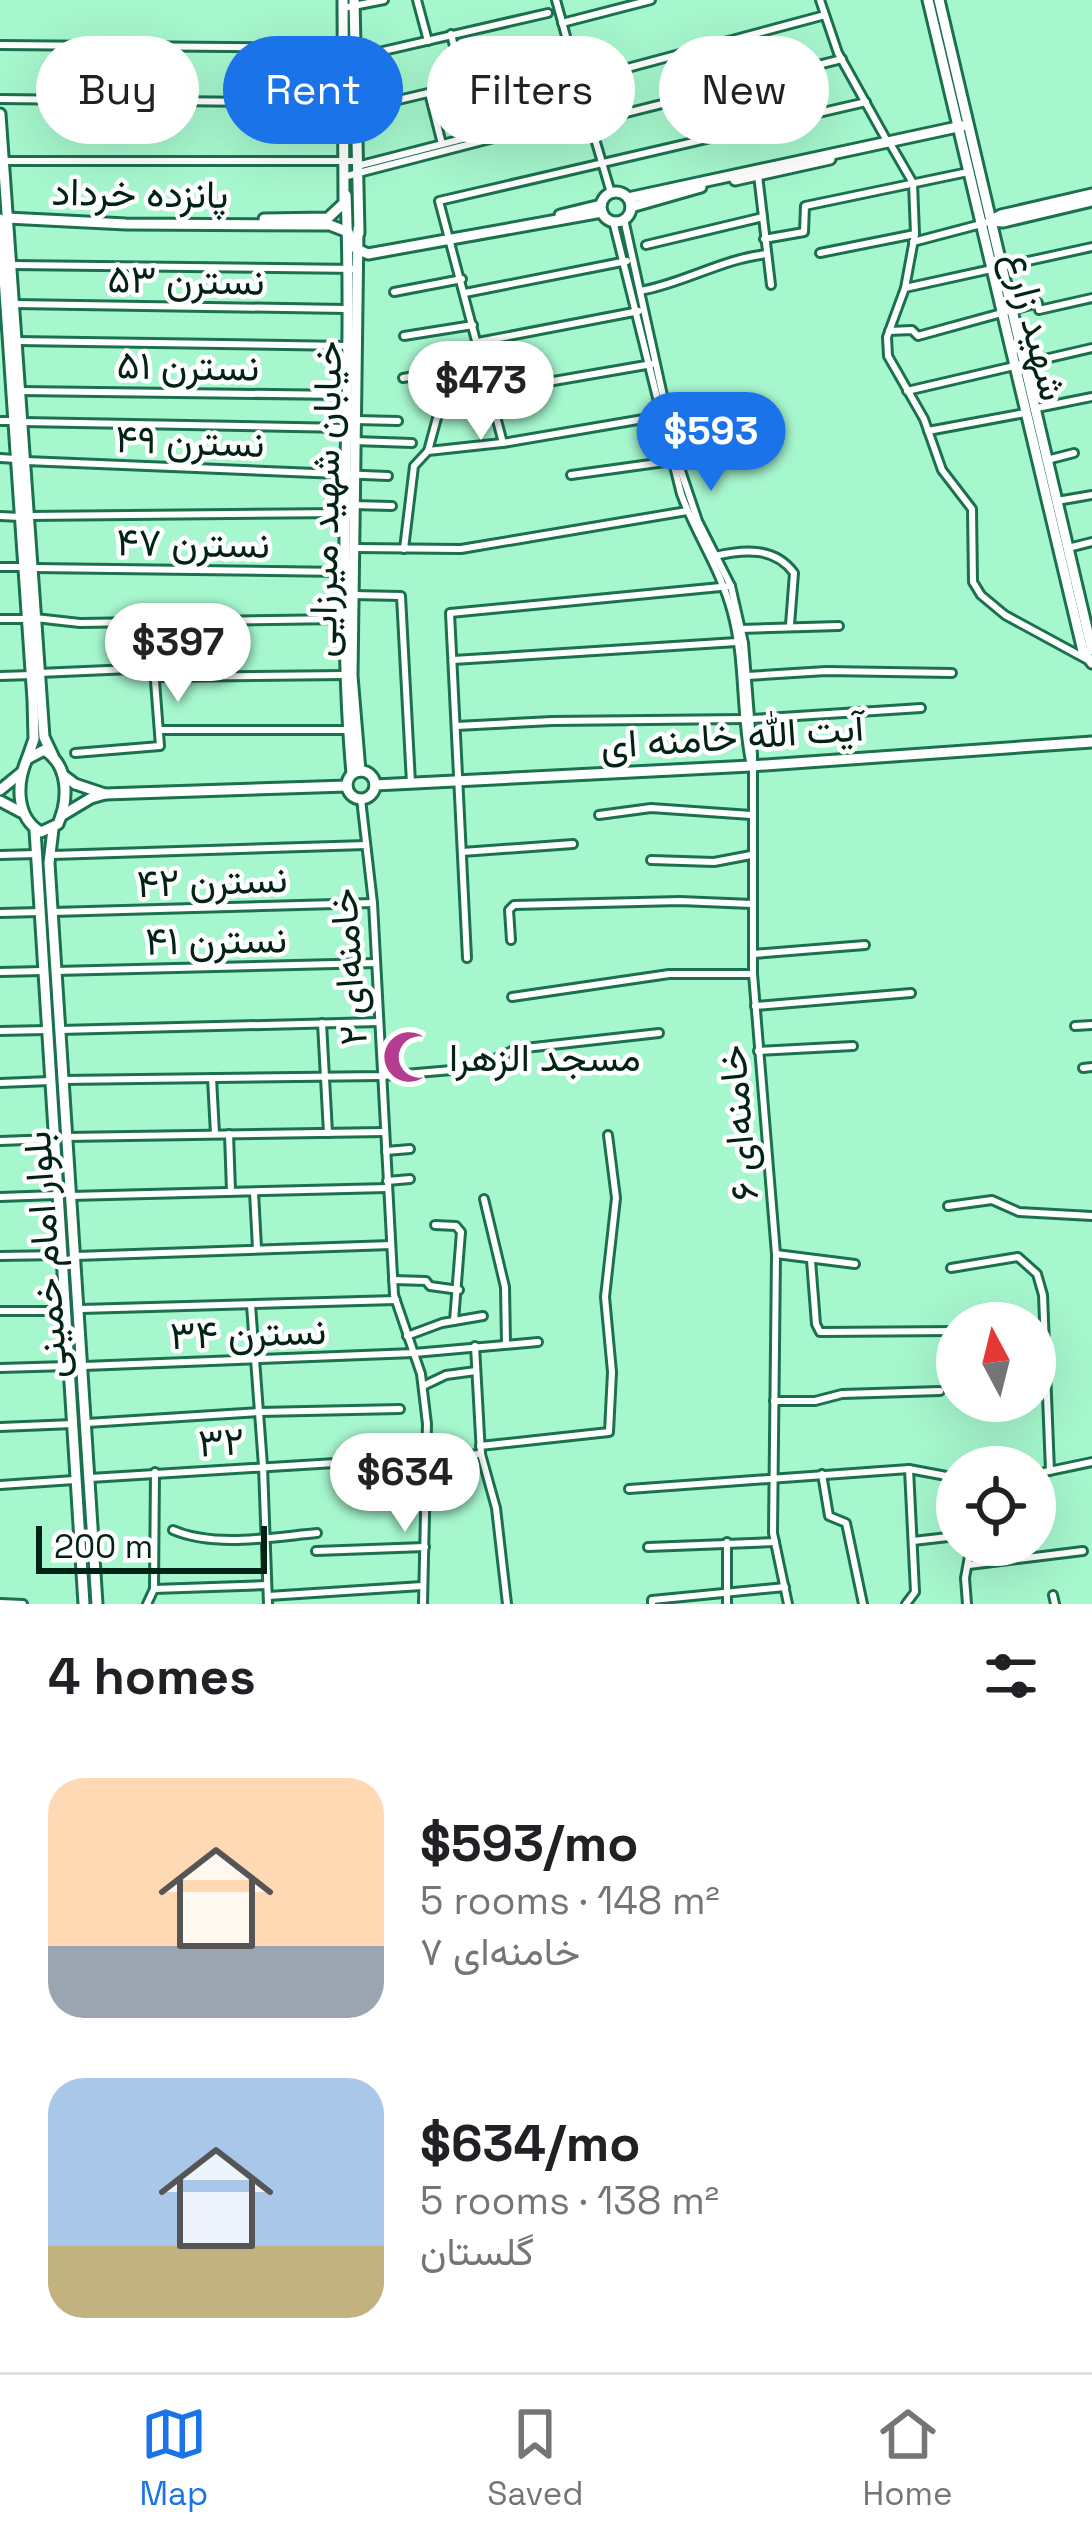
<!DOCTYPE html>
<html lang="en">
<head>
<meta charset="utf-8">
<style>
  :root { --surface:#fff; --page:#f6f6f6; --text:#202124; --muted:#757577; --line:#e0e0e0; --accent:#1a73e8 }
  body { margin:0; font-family:"Space Grotesk",Vazirmatn,sans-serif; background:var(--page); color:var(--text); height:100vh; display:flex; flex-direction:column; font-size:45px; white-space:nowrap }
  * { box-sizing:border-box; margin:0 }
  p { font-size:39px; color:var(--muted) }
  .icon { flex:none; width:66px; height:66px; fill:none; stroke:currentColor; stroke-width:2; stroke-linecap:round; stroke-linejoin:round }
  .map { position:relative; height:1604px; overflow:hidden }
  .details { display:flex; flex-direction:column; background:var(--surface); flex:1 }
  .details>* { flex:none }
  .top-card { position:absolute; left:36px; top:36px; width:1020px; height:108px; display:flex; gap:24px }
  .needle { width:78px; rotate:353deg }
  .buttons { position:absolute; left:936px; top:1302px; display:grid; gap:24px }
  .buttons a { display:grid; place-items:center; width:120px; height:120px; border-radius:50%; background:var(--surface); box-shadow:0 12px 48px #0002; font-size:60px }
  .scale { position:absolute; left:36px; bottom:30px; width:231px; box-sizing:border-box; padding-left:12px; border:6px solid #012315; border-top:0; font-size:33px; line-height:42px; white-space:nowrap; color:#012315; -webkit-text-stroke:9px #fff; paint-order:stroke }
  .price { position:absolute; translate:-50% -102px; padding:0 27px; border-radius:42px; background:#fff; color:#222; font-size:39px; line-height:78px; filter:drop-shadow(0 3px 6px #0008) }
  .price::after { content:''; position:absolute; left:50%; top:72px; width:36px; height:27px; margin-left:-18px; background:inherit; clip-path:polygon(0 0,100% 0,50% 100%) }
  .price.on { background:var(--accent); color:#fff }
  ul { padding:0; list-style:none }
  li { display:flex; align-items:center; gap:36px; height:300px; padding:0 48px }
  li span { display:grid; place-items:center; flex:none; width:336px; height:240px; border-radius:36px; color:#555 }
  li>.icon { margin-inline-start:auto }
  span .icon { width:144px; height:144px; fill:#fffc; stroke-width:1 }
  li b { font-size:51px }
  h2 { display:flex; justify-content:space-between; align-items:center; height:144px; padding:0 48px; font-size:51px }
  .tag { padding:0 42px; border-radius:54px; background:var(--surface); box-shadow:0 12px 48px #0002; font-size:42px; line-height:108px }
  .tag.on { background:var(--accent); color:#fff }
  .tabs { display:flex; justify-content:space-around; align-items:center; height:168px; border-top:3px solid var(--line); background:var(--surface); font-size:33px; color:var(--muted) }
  .tabs a { display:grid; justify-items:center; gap:6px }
  .tabs .on { color:var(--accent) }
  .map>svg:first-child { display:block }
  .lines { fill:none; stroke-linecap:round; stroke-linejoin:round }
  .street-casing { stroke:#1b714e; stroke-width:12 }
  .secondary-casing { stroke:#1b714e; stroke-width:15 }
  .street { stroke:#fff; stroke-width:6 }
  .secondary { stroke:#fff; stroke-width:9 }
  .labels { text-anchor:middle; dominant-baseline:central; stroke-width:9; stroke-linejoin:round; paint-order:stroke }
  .street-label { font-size:39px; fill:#012315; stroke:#fff }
  .poi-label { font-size:39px; fill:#012315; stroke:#fff; text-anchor:start }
</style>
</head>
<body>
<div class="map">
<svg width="1092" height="1604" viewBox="0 0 1092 1604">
  <rect width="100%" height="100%" fill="#a6f7ce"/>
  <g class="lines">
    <!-- street casing -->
    <g class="street-casing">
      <g id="street">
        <polyline points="417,0 428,41"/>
        <polyline points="556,0 586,109"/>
        <polyline points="820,0 838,53 887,141"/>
        <polyline points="343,8 384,0"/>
        <polyline points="562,23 651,0"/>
        <polyline points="451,34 476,135"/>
        <polyline points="0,45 355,48"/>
        <polyline points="381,53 394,101 449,88"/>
        <polyline points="344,60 548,13"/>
        <polyline points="477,81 572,56"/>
        <polyline points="579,81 825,15"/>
        <polyline points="429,93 442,144"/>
        <polyline points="0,99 344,103"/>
        <polyline points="590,122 842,59"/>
        <polyline points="590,122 611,193"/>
        <polyline points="891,145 913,183 915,234 905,288 887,337 888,356 924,419 942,470 972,509 973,582 981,595 1005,615 1086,659"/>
        <polyline points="3,161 358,161"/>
        <polyline points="357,166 586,107"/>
        <polyline points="758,175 771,285"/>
        <polyline points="347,176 587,114"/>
        <polyline points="624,219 677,459 698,521 731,586 744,643 753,755 753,974 776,1254 773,1533 788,1604"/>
        <path d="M613,221L681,494C696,535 721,570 732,613C745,661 740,712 750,761"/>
        <polyline points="764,239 804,232 805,206 968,172"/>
        <polyline points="913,242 985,223"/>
        <polyline points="646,245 763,217"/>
        <polyline points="820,253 915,234"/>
        <polyline points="11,265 358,269"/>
        <polyline points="905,288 1092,247"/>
        <path d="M640,291C685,283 721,259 767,254"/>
        <polyline points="394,292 462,279"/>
        <polyline points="465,293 627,261"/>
        <polyline points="14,304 346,309"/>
        <polyline points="889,331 912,330 918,336 1038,303 1039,310 1092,298"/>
        <polyline points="404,336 473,325"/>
        <polyline points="16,341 348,346"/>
        <polyline points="478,342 639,311"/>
        <polyline points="403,378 483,364"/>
        <polyline points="19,391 346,395"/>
        <polyline points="907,391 1092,348"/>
        <polyline points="490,392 652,364"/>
        <polyline points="1037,408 1092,397"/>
        <polyline points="667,415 503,443 439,201 866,102"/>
        <polyline points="355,420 398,421"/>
        <polyline points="0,421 14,421"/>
        <polyline points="22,422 348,428"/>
        <polyline points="928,431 1025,413"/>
        <polyline points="354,441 412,443"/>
        <polyline points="428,451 502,443"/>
        <polyline points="0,458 16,459"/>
        <polyline points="1047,460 1074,453"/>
        <polyline points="26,461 388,476"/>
        <polyline points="571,475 672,461"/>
        <polyline points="1057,501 1092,495"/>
        <polyline points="353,505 392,506"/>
        <polyline points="0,516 21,517"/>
        <polyline points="28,516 343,513"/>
        <polyline points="355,548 461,549 687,511"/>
        <polyline points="1068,548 1092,542"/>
        <polyline points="404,549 414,466 428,451 450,370"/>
        <path d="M715,556C745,549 775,547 794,573L790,625"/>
        <polyline points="0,567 24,567"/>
        <polyline points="33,568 344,572"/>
        <polyline points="353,595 401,596 411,783"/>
        <polyline points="35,618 80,623 343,619"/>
        <polyline points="0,619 28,619"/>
        <polyline points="741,629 839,626"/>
        <polyline points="453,660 737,642"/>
        <polyline points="39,673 154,668 160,746 75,753"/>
        <polyline points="0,676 32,675"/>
        <polyline points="747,676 826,671 952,673"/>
        <polyline points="155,677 345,675"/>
        <polyline points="752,719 921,708"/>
        <polyline points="456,726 552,721 745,719"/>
        <polyline points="159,730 347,730"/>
        <polyline points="361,799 373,903 394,1295 421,1374 427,1424 423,1604"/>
        <polyline points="599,815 651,808 751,815"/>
        <polyline points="462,852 573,844"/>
        <polyline points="0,855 36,854"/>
        <polyline points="52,855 366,845"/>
        <polyline points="651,860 714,862 751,855"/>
        <polyline points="53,912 373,903"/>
        <polyline points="0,913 40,912"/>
        <polyline points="511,940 509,910 514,905 680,901 752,904"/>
        <polyline points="753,954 865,945"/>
        <polyline points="467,958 450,613 731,586"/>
        <polyline points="56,971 376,963"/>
        <polyline points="0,972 43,971"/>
        <polyline points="512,997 669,974 753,974"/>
        <polyline points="755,1006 911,993"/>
        <polyline points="322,1023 328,1133"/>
        <polyline points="1075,1026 1092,1025"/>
        <polyline points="60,1030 379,1022"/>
        <polyline points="0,1031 47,1030"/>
        <polyline points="758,1051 853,1046"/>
        <polyline points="1083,1068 1092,1067"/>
        <polyline points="212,1078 215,1134"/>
        <polyline points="63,1080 382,1076 475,1068 516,1049 659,1033"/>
        <polyline points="0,1083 50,1081"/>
        <polyline points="229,1134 231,1191"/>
        <polyline points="66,1137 385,1132"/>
        <polyline points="0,1141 53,1139"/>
        <polyline points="386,1151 410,1149"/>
        <polyline points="387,1181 410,1179"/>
        <polyline points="254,1192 257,1248"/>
        <polyline points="70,1196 388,1188"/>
        <polyline points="0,1197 56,1195"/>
        <polyline points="484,1199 505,1287 506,1344"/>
        <polyline points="948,1206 992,1200 1019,1212 1092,1216"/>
        <polyline points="435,1225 456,1226 461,1232 454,1321"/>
        <polyline points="776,1254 855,1264"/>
        <polyline points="0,1256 60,1255"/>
        <polyline points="76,1256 391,1245"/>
        <polyline points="811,1260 816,1324 820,1332 957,1331"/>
        <polyline points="951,1268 1018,1257 1037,1274 1043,1295 1050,1471"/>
        <polyline points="393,1280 426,1281 430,1286 459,1290"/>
        <polyline points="251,1305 263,1466 268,1604"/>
        <polyline points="81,1309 396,1300"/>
        <polyline points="0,1311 65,1311"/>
        <polyline points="407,1336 442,1323 483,1316"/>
        <polyline points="84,1366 414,1353 538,1342"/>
        <polyline points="0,1368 68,1366"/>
        <polyline points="423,1386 446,1375 476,1371"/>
        <polyline points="774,1401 815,1401 842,1394 940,1391"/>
        <polyline points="87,1423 259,1412 400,1409"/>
        <polyline points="0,1427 73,1424"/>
        <polyline points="480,1446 609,1432 612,1372 605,1297 616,1198 608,1135"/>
        <polyline points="481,1454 496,1508 507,1604"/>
        <polyline points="822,1474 829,1516 846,1523 863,1604"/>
        <polyline points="1035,1474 1092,1462"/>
        <polyline points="90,1478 481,1454 475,1346"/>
        <polyline points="0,1485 74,1480"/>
        <polyline points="629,1489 909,1469 957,1478"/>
        <path d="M173,1530C215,1548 273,1537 317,1533"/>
        <polyline points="913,1541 957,1536"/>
        <polyline points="727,1542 727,1604"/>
        <polyline points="648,1547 775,1542"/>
        <polyline points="316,1551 425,1547"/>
        <polyline points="969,1565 1083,1551"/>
        <polyline points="154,1589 155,1472"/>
        <polyline points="1053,1595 1055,1604"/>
        <polyline points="268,1596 422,1586"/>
        <polyline points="0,1603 23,1604"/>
        <polyline points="147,1604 154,1589 267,1585"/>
        <polyline points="652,1604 652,1600 785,1587"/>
        <polyline points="906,1604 915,1592 909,1469"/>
        <polyline points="967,1604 965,1578 971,1545"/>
      </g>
    </g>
    <!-- secondary casing -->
    <g class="secondary-casing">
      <g id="secondary">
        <polyline points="354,0 359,233"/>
        <polyline points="928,0 1083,651 1092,663"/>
        <polyline points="939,0 1092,650"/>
        <polyline points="0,114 44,737 53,756"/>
        <polyline points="735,180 830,159"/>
        <circle cx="616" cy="207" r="15"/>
        <path d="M346,195C354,388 335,581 352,774"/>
        <polyline points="628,198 962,126"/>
        <polyline points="631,207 701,187"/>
        <polyline points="560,215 601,205"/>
        <polyline points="7,218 126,224 330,225 348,232 355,248 368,254 602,212"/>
        <polyline points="0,219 33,700 34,739 27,759"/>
        <polyline points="264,219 328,218 344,203 343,0"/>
        <polyline points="990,221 1001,215 1092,194"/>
        <polyline points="990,221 1003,222 1092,201"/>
        <polyline points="358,229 352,676 360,771"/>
        <path d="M44,750C69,765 69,799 58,824L41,832C16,818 16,784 27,759Z"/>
        <circle cx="361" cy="785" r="14"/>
        <polyline points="63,775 75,784 105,794"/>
        <polyline points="375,785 751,766 1092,742"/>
        <polyline points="0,790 22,772"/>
        <polyline points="0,801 21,812"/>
        <polyline points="61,816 91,798 105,794 347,786"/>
        <polyline points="53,829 49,863 97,1604"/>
        <polyline points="35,830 84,1604"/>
      </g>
    </g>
    <!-- street -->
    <use href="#street" class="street"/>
    <!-- secondary -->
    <use href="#secondary" class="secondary"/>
  </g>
  <!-- icons -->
  <defs>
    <g id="mosque-bare" transform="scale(4.14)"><path d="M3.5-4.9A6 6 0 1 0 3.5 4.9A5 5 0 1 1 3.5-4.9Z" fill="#b43c91" stroke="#fff" stroke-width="2.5" paint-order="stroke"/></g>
  </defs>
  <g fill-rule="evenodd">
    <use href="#mosque-bare" x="409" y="1057"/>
  </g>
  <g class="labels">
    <!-- street labels -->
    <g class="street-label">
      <text transform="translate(140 193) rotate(1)">پانزده خرداد</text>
      <text transform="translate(186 280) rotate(1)">نسترن ۵۳</text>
      <text transform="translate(1036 326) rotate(76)">شهید زارع</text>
      <text transform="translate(188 366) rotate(1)">نسترن ۵۱</text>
      <text transform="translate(190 441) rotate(2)">نسترن ۴۹</text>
      <text transform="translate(325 499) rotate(-89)">خیابان شهید میرزایی</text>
      <text transform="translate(193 543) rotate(1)">نسترن ۴۷</text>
      <text transform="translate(732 736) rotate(-4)">آیت الله خامنه ای</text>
      <text transform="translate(212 881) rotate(-2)">نسترن ۴۲</text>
      <text transform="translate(216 940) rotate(-1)">نسترن ۴۱</text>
      <text transform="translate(348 967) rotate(-94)">خامنه‌ای ۲</text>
      <text transform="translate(738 1123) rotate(-95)">خامنه‌ای ۶</text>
      <text transform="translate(45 1255) rotate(-94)">بلوار امام خمینی</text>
      <text transform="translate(248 1333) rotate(-2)">نسترن ۳۴</text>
      <text transform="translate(221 1442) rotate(-3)">۳۲</text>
    </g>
    <!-- poi labels -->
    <g class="poi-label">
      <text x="449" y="1057">مسجد الزهرا</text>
    </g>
  </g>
</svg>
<div class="buttons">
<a><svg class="needle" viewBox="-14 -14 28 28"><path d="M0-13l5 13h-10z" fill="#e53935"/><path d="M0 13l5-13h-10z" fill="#757577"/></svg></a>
<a><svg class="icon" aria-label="locate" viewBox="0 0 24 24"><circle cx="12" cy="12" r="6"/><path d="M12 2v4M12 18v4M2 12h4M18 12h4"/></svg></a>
</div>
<div class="scale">200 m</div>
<b class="price" style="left:481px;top:443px">$473</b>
<b class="price on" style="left:711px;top:494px">$593</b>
<b class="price" style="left:178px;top:705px">$397</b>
<b class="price" style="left:405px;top:1535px">$634</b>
<div class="top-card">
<a class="tag">Buy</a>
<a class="tag on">Rent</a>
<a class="tag">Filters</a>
<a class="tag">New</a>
</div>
</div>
<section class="details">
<h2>4 homes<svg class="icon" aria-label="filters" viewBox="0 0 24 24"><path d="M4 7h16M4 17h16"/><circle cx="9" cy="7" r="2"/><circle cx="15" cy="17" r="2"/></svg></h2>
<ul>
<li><span style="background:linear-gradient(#ffd9b3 70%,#9aa5b1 0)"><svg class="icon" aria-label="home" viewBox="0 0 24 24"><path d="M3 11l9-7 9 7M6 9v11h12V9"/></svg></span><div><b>$593/mo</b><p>5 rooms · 148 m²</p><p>خامنه‌ای ۷</p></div></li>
<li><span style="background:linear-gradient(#a9c7e8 70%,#c2b280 0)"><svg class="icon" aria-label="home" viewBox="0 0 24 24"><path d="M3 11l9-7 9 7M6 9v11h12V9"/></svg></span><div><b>$634/mo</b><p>5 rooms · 138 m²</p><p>گلستان</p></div></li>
</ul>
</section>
<nav class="tabs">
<a class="on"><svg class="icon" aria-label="map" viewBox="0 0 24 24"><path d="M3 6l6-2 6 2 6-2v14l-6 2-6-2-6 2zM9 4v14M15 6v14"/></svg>Map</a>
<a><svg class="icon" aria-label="saved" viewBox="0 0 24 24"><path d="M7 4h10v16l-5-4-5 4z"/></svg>Saved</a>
<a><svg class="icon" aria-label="home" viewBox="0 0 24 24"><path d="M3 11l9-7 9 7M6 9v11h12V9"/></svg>Home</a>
</nav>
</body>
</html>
